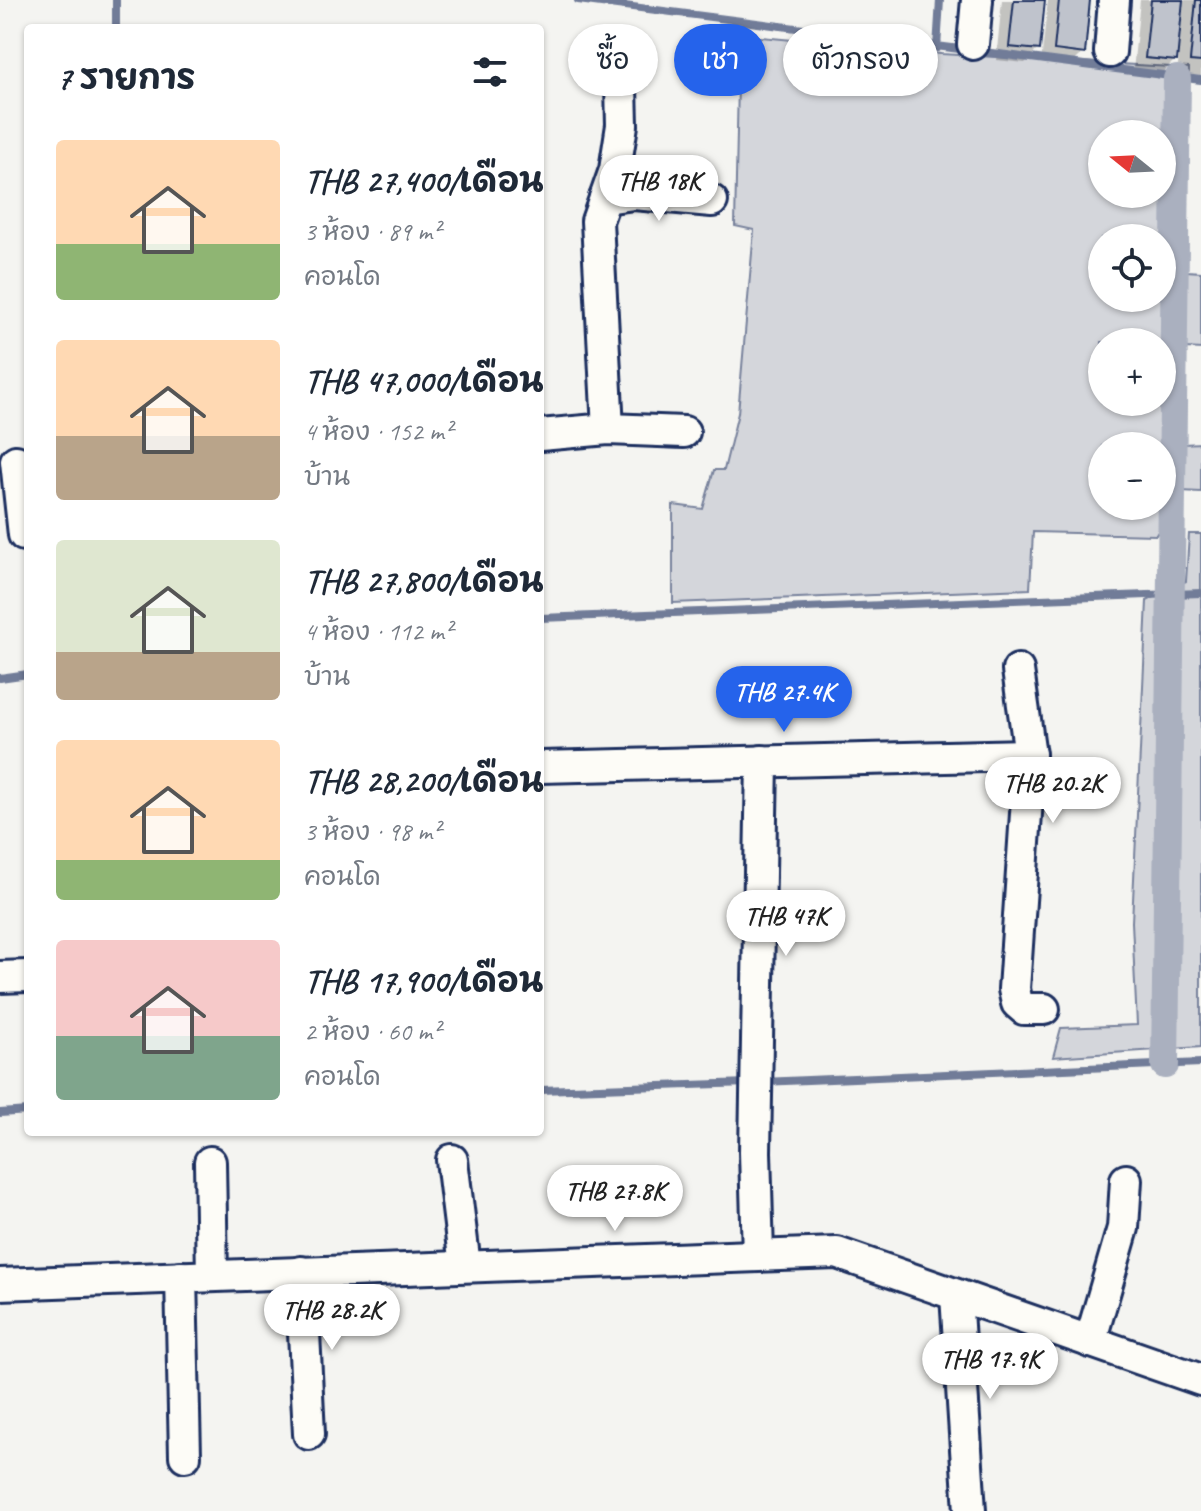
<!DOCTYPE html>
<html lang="th">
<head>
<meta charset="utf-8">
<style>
  :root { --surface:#fff; --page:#f6f6f7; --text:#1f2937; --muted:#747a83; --accent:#2563eb }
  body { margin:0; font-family:Caveat,"Playpen Sans Thai",sans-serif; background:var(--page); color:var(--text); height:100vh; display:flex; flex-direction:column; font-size:30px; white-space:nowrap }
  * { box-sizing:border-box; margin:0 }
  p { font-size:26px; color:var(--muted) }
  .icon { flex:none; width:44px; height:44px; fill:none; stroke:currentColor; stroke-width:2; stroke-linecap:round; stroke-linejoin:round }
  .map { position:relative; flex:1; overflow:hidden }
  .side { position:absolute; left:24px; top:24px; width:520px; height:1112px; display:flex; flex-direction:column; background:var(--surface); border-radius:8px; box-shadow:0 2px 6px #0004 }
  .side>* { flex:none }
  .top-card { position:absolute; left:568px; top:24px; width:512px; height:72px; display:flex; gap:16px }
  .needle { width:52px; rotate:288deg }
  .fabs { position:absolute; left:1088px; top:120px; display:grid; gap:16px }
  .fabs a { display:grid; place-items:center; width:88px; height:88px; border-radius:50%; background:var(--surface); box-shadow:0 2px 6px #0004; font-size:40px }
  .price { position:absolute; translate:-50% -68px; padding:0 18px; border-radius:28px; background:#fff; color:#222; font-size:26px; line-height:52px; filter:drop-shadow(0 2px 4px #0008) }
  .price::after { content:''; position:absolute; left:50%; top:48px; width:24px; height:18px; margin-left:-12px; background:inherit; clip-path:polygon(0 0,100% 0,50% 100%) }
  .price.on { background:var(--accent); color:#fff }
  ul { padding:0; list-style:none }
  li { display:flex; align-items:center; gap:24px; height:200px; padding:0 32px }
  li span { display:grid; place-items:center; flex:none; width:224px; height:160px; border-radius:8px; color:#555 }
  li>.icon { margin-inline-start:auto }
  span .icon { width:96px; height:96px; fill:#fffc; stroke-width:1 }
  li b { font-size:34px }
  h2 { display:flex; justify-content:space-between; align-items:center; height:96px; padding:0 32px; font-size:34px }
  .tag { padding:0 28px; border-radius:36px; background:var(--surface); box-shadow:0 2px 6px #0004; font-size:28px; line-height:72px }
  .tag.on { background:var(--accent); color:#fff }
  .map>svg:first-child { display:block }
  .green { fill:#d4d6db; stroke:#78829c; stroke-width:2; fill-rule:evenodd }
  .shadow { fill:#0003 }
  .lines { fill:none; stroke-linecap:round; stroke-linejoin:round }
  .stream { stroke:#717c98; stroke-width:8 }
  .canal { stroke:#aab0bf; stroke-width:28 }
  .building { fill:#bfc3cc; stroke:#1b2f5e; stroke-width:2 }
  .minor-casing { stroke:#1b2f5e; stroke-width:36 }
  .minor { stroke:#fdfcf7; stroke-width:30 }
</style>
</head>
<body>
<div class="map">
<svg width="1201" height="1511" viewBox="0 0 1201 1511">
  <rect width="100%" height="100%" fill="#f4f4f1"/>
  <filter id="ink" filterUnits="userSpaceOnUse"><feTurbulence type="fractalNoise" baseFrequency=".0125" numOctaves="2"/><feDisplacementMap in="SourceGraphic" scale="16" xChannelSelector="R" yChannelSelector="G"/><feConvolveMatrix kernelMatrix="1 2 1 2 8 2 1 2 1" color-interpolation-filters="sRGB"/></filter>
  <g filter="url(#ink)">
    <!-- green -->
    <g class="green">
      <path d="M739,35L941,54L1189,68L1187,271L1201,272V349L1186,348L1183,444L1201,443V492L1180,491L1156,535L1033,532L1030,589L673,603V505L703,509L714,470H724L738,413L754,230L735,226ZM1102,134H1162V194H1102ZM1102,238H1162V298H1102ZM1102,342H1162V402H1102ZM1102,446H1162V506H1102Z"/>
      <polygon points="1189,534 1201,534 1201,1047 1053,1057 1061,1028 1137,1025 1132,922 1147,601 1186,581"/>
    </g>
    <!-- shadow -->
    <g class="shadow">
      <polygon points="1002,0 1043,0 1038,49 1025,63 996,60"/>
      <polygon points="1048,0 1088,0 1083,53 1070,66 1041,63"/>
      <polygon points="1140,0 1201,0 1201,76 1177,74 1179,56 1162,73 1133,71"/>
    </g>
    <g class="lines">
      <!-- stream -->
      <g class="stream">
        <polyline points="116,0 116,28"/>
        <polyline points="578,0 1201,80"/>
        <polyline points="937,48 940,0"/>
        <polyline points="540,618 1201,593"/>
        <polyline points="0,678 28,674"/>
        <polyline points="762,1082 1201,1063"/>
        <polyline points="540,1090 749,1083"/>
        <polyline points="0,1113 28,1111"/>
      </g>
      <!-- canal -->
      <polyline class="canal" points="1165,1065 1177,79"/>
    </g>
    <!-- building -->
    <g class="building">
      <polygon points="1014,0 1045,0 1040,50 1009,47"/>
      <polygon points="1059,0 1090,0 1085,54 1054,50"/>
      <polygon points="1151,0 1183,0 1177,61 1145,58"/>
      <polygon points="1196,0 1201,0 1201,62 1190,61"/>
    </g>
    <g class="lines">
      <!-- minor casing -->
      <g class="minor-casing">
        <g id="minor">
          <polyline points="973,44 977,0"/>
          <polyline points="1110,52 1114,0"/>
          <polyline points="605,198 634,194 712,201"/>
          <polyline points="608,429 597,221 615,170 622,125 621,86"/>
          <polyline points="540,435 608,429 684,432"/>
          <polyline points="16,461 24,535"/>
          <polyline points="1018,670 1030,755 1014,989 1017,1003 1024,1009 1044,1009"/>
          <polyline points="540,767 1030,755"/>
          <polyline points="0,977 28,976"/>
          <polyline points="452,1160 465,1266"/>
          <polyline points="210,1162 212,1276"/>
          <polyline points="758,1255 755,1152 762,761"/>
          <polyline points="301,1272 309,1434"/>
          <polyline points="181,1277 185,1456"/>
          <polyline points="0,1284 837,1253 1201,1380"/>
          <polyline points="956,1295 970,1511"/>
          <polyline points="1090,1342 1123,1228 1126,1180"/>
        </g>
      </g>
      <!-- minor -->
      <use href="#minor" class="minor"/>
    </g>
  </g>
</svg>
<div class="fabs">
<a><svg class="needle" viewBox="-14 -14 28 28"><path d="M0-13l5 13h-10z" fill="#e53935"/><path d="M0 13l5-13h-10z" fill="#747a83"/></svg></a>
<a><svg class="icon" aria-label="locate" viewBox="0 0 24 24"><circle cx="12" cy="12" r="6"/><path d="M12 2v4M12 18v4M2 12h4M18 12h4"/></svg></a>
<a>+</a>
<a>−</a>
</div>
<b class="price" style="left:659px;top:223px">THB 18K</b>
<b class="price on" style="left:784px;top:734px">THB 27.4K</b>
<b class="price" style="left:1053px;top:825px">THB 20.2K</b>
<b class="price" style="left:786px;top:958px">THB 47K</b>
<b class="price" style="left:615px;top:1233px">THB 27.8K</b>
<b class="price" style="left:332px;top:1352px">THB 28.2K</b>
<b class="price" style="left:990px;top:1401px">THB 17.9K</b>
<div class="top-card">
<a class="tag">ซื้อ</a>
<a class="tag on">เช่า</a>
<a class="tag">ตัวกรอง</a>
</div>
<section class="side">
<h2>7 รายการ<svg class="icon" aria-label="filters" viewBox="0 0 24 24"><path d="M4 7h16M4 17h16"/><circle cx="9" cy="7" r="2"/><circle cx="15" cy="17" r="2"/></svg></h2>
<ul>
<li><span style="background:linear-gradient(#ffd9b3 65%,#8fb573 0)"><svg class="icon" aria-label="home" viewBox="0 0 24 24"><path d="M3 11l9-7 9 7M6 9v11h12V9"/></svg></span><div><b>THB 27,400/เดือน</b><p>3 ห้อง · 89 m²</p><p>คอนโด</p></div></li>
<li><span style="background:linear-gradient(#ffd9b3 60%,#b9a48a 0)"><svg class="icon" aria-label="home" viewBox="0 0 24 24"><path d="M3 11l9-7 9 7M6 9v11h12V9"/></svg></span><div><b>THB 47,000/เดือน</b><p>4 ห้อง · 152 m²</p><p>บ้าน</p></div></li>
<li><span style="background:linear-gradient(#dfe7d0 70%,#b9a48a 0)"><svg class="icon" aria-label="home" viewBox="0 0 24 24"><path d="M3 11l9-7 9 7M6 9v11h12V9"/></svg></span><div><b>THB 27,800/เดือน</b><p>4 ห้อง · 112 m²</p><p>บ้าน</p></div></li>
<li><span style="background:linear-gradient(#ffd9b3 75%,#8fb573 0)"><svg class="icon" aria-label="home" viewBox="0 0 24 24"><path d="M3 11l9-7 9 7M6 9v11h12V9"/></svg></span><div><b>THB 28,200/เดือน</b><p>3 ห้อง · 98 m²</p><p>คอนโด</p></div></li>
<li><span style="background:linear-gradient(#f6c9c9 60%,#7fa58c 0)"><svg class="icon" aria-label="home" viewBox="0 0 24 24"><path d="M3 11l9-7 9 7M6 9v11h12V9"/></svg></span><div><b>THB 17,900/เดือน</b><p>2 ห้อง · 60 m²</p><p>คอนโด</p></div></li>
</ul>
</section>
</div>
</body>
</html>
